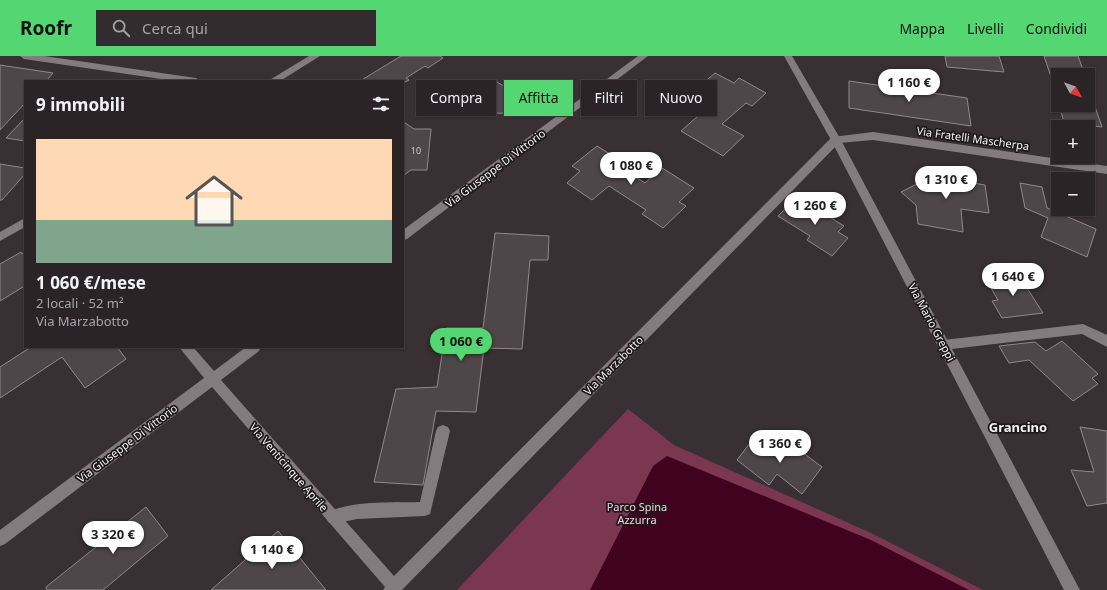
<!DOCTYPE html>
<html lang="it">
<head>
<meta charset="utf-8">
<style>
  :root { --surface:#2a2426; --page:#322c2e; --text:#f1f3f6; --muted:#a5a4a7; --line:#464143; --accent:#54d672 }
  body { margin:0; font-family:"Noto Sans",sans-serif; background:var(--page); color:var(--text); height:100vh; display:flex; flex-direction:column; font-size:15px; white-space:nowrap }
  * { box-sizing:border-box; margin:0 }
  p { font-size:13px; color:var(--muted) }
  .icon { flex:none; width:22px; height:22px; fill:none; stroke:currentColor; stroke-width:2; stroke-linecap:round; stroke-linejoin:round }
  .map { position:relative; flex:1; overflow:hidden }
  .side { position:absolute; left:24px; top:24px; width:380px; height:268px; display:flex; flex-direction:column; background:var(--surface); border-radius:0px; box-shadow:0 1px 3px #0004,0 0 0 1px var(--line) }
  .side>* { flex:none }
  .hud { position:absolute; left:416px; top:24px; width:380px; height:36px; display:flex; gap:8px }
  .needle { width:26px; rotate:130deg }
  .controls { position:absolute; left:1051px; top:12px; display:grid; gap:8px }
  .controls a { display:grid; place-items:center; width:44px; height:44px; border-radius:0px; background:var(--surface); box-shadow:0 1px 3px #0004,0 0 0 1px var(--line); font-size:20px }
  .price { position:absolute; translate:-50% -34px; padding:0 9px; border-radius:14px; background:#fff; color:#222; font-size:13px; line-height:26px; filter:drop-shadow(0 1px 2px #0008) }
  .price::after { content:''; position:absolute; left:50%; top:24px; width:12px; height:9px; margin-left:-6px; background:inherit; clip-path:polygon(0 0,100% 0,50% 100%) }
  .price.current { background:var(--accent); color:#111 }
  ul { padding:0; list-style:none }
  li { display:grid; align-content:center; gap:8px; height:212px; padding:0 12px }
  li+li { border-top:1px solid var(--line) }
  li span { display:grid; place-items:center; height:124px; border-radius:0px; color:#555 }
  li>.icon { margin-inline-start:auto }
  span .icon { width:72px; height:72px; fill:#fffc; stroke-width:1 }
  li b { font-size:17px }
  h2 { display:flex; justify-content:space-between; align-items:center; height:48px; padding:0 12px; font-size:17px }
  .pill { padding:0 14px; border-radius:0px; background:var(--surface); box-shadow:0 1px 3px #0004,0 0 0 1px var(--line); font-size:14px; line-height:36px }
  .pill.current { background:var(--accent); color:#111 }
  header { display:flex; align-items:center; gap:24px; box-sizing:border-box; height:56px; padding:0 20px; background:var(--accent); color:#111 }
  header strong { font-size:19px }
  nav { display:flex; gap:22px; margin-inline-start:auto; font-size:14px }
  .search { width:280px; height:36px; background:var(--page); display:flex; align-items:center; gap:10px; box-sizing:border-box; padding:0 14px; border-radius:0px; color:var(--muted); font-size:15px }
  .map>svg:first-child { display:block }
  .green { fill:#7b3750 }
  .water { fill:#410220 }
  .building { fill:#4e4648; stroke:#91888b }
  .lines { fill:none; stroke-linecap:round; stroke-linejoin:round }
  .lane { fill:#837b7d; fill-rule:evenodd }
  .street { fill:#837b7d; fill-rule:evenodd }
  .secondary { fill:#837b7d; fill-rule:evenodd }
  .labels { text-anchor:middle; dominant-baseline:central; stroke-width:3.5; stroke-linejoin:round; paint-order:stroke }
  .number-label { font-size:9px; fill:#cdc8c9 }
  .street-label { font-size:11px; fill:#f7f3f4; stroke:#1d191a }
  .park-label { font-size:11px; fill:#ffccdc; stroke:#1d191a }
  .quarter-label { font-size:13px; font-weight:bold; fill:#f7f3f4; stroke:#1d191a }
</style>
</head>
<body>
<header>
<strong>Roofr</strong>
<div class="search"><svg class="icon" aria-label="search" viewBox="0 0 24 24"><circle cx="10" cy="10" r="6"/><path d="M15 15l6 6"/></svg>Cerca qui</div>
<nav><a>Mappa</a><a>Livelli</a><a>Condividi</a></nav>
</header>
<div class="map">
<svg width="1107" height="534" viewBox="0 0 1107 534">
  <rect width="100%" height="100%" fill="#383033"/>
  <!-- green -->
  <polygon class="green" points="628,353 674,389 871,477 983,534 457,534"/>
  <!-- water -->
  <polygon class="water" points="667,400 871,484 969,534 590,534 653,410"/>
  <!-- building -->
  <g class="building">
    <polygon points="401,0 440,0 443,2 428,12 425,10 406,22 409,24 403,27 403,25 360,25"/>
    <polygon points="945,0 999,0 1004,16 947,11"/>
    <polygon points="1044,0 1078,0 1085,19 1058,19 1058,25 1052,24"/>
    <polygon points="0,9 53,17 46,25 25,25 25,47 0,74"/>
    <polygon points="715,17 734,27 739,22 766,37 752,50 746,47 722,68 744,80 723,100 681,75 715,45 695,34"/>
    <polygon points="849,25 967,42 971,70 849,52"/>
    <polygon points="465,26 478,35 484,34 497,26 519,39 508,47 508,57 452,58 452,48 443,42"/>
    <polygon points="1088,38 1091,39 1102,71 1064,66 1059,49 1088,49"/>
    <polygon points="25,62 25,85 6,82"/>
    <polygon points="404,66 414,73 431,73 427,114 411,114 403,120 403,67"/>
    <polygon points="597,90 618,103 614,107 645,127 662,112 694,132 679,146 686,150 663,172 642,158 646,154 609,130 592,144 567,127 580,115 572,110"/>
    <polygon points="0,108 25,112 25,118 2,144 0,144"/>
    <polygon points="947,113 961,125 985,129 989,157 961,153 963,176 918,168 916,149 901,136"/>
    <polygon points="1020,127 1042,131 1047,152 1096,173 1087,201 1041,181 1048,162 1025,152"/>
    <polygon points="797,141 844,170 838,176 848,182 832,200 807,184 810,180 778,160"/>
    <polygon points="495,177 549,180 548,204 530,204 522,293 484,292 476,356 436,355 423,429 374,426 396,333 437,331 446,272 483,272"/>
    <polygon points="21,196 22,198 25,196 25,233 23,231 0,245 0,208"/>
    <polygon points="1018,218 1043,257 1002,262 992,245 998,244 985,222"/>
    <polygon points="1062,285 1098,318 1092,322 1098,328 1073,345 1029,304 1009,307 999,290 1035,286 1046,295"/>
    <polygon points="31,291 117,291 126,303 85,332 62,301 0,342 0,311"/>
    <polygon points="1080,371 1107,375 1107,447 1087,450 1071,414 1094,416"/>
    <polygon points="756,379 782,399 790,387 822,411 802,438 777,418 769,429 737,404"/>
    <polygon points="146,451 168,480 103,534 47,534 46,531"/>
    <polygon points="278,475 326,534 211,534"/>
  </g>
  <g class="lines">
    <!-- lane -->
    <g class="lane">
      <polygon points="1083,268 1107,279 1107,291 1082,278 943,294 939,293 937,289 939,285 943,284"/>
      <path d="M443,369L448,371L450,375L430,458L425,460L357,463L333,468L328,466L326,461L328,456C356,444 390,447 420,446L436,375L438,371Z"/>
    </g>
    <!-- street -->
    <g class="street">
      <polygon points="20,0 44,0 196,22 201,25 175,25 24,3"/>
      <polygon points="309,0 320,0 280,25 268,25"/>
      <polygon points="638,0 648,0 407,183 403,184 403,174"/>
      <polygon points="873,76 1107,110 1107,118 873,84 839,87 402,534 383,534 385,531 212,331 5,488 0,490 0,474 204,322 179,291 193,291 214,315 246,291 261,291 259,295 221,324 394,520 832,81"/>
      <polygon points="25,162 25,171 0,185 0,176"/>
    </g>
    <!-- secondary -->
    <polygon class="secondary" points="784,0 792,0 841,84 1080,534 1064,534 831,84"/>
  </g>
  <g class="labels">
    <!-- number labels -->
    <g class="number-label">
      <text x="416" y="94">10</text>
    </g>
    <!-- street labels -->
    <g class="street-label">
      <text transform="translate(973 82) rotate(8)">Via Fratelli Mascherpa</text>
      <text transform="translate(495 112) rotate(-37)">Via Giuseppe Di Vittorio</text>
      <text transform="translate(932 266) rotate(62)">Via Mario Greppi</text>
      <text transform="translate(613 309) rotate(-45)">Via Marzabotto</text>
      <text transform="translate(127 387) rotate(-37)">Via Giuseppe Di Vittorio</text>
      <text transform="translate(289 411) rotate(49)">Via Venticinque Aprile</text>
    </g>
    <!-- park labels -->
    <g class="park-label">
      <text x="637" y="450">Parco Spina<tspan x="637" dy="13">Azzurra</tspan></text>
    </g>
    <!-- quarter labels -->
    <g class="quarter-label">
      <text x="1018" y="371">Grancino</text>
    </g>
  </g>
</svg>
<div class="controls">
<a><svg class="needle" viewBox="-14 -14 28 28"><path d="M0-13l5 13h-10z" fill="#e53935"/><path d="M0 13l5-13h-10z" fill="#a5a4a7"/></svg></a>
<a>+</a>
<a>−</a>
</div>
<b class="price" style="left:909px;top:47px">1 160 €</b>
<b class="price" style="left:631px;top:130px">1 080 €</b>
<b class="price" style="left:946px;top:144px">1 310 €</b>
<b class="price" style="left:815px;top:170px">1 260 €</b>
<b class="price" style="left:1013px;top:241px">1 640 €</b>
<b class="price current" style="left:461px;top:306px">1 060 €</b>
<b class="price" style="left:780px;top:408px">1 360 €</b>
<b class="price" style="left:113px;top:499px">3 320 €</b>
<b class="price" style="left:272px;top:514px">1 140 €</b>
<div class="hud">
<a class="pill">Compra</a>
<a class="pill current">Affitta</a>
<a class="pill">Filtri</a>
<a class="pill">Nuovo</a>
</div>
<section class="side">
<h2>9 immobili<svg class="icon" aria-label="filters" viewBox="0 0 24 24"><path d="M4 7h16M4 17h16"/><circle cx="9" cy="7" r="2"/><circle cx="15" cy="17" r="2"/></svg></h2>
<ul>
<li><span style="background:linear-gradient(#ffd9b3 65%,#7fa58c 0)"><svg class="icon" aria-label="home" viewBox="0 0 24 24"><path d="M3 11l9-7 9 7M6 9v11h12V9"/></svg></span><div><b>1 060 €/mese</b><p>2 locali · 52 m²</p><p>Via Marzabotto</p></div></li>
</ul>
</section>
</div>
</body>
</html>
